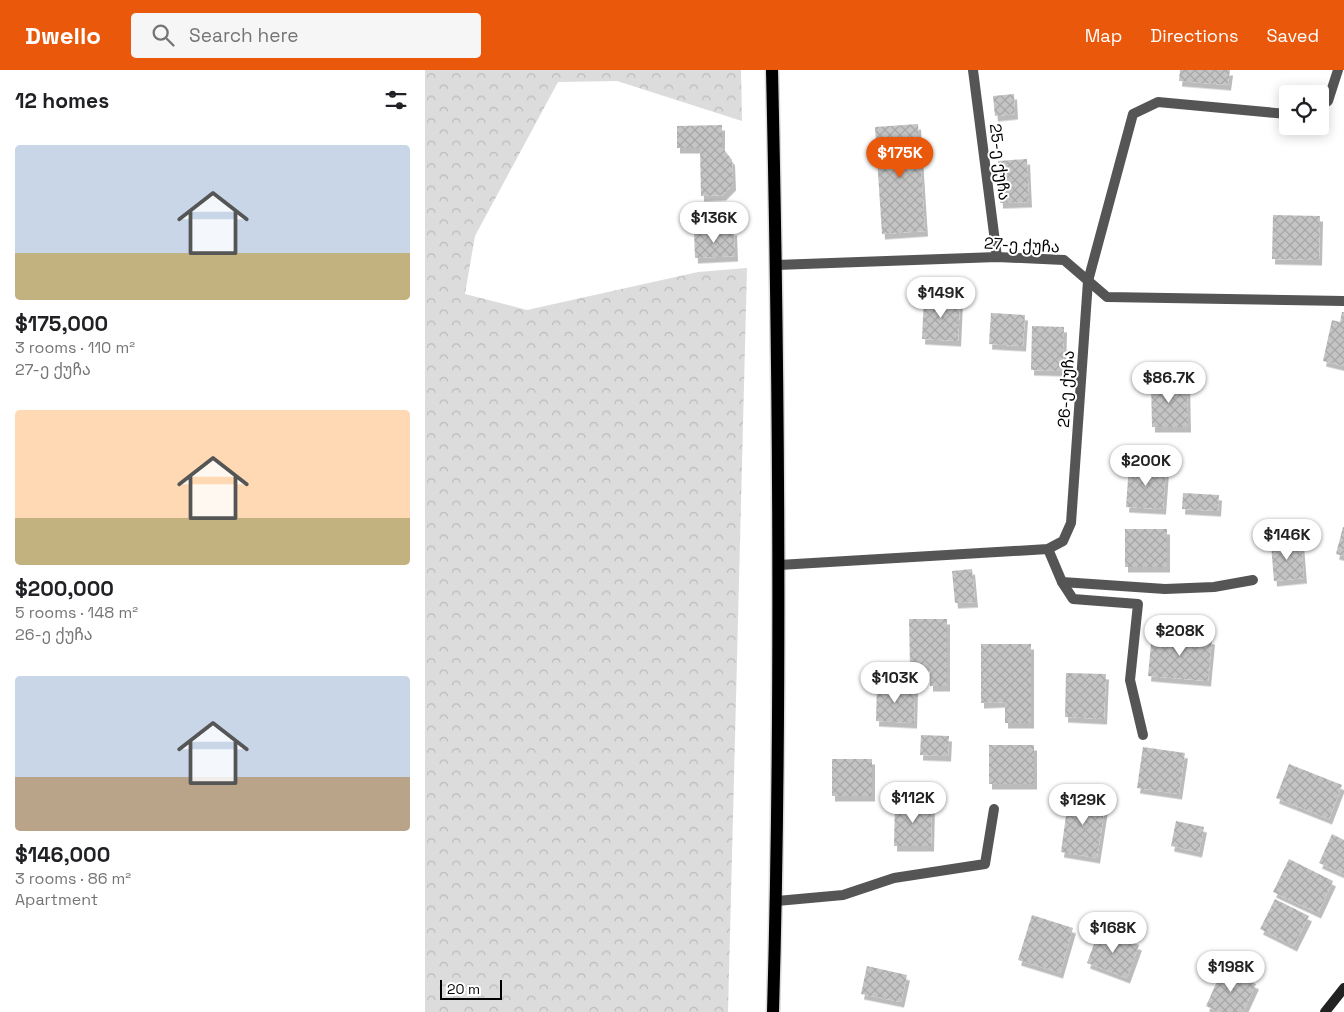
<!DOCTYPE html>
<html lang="en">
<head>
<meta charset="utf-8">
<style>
  :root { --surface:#fff; --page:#f6f6f6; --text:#202124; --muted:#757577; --accent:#ea580c }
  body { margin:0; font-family:"Space Grotesk","Noto Sans Georgian",sans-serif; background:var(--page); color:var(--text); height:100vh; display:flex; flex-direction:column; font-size:19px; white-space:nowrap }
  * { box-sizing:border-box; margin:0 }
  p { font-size:16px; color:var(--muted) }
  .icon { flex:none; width:28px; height:28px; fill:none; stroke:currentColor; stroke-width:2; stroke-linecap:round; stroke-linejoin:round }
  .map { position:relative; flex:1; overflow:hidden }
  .sheet { display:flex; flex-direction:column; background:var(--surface); width:425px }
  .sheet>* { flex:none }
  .controls { position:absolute; left:854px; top:15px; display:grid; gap:10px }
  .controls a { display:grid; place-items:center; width:50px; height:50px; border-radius:5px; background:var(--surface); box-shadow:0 2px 12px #0003; font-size:25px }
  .scale { position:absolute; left:15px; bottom:12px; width:62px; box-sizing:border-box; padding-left:5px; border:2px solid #000; border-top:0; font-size:14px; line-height:18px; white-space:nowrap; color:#000; -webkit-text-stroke:4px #fff; paint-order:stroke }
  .price { position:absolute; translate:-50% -42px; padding:0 11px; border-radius:18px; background:#fff; color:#222; font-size:16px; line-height:32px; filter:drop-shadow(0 1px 2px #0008) }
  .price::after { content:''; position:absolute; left:50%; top:30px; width:15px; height:11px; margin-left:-8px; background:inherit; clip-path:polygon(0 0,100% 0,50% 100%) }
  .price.on { background:var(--accent); color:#fff }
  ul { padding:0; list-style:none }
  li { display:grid; align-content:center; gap:10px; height:265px; padding:0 15px }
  li span { display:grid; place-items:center; height:155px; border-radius:5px; color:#555 }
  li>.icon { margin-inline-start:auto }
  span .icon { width:90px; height:90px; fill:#fffc; stroke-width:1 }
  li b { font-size:21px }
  h2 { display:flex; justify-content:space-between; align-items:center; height:60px; padding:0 15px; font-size:21px }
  header { display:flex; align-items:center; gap:30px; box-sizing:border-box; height:70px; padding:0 25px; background:var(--accent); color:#fff }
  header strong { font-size:24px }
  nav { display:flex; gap:28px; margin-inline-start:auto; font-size:18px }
  .search { width:350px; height:45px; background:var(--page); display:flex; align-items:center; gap:12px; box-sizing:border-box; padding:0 18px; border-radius:5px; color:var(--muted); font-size:19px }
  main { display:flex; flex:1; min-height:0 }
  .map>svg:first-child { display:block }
  .forest { fill:url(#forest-crowns) }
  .building { fill:url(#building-cross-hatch); filter:url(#shadow) }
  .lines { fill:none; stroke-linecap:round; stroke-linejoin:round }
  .primary-casing { stroke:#dbdbdb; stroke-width:15 }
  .lane { stroke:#555; stroke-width:10 }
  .street { stroke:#555; stroke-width:10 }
  .secondary { stroke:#222; stroke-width:10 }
  .primary { stroke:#000; stroke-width:12 }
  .labels { text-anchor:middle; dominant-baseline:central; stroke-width:4; stroke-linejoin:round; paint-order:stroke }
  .street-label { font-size:16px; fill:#000; stroke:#fff }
</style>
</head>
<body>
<header>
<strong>Dwello</strong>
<div class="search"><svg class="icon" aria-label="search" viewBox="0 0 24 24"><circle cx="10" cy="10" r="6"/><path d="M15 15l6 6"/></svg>Search here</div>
<nav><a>Map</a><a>Directions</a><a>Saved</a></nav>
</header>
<main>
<section class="sheet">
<h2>12 homes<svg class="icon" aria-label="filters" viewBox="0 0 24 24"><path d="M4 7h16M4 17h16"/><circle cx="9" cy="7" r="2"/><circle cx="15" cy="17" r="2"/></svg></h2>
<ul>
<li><span style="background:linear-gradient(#c9d6e8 70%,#c2b280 0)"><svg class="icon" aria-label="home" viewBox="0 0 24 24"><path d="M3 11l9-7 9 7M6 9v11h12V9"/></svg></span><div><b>$175,000</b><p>3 rooms · 110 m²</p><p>27-ე ქუჩა</p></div></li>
<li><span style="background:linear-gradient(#ffd9b3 70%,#c2b280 0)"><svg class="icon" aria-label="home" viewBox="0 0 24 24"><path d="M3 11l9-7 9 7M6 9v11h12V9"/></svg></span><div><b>$200,000</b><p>5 rooms · 148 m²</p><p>26-ე ქუჩა</p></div></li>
<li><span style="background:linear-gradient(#c9d6e8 65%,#b9a48a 0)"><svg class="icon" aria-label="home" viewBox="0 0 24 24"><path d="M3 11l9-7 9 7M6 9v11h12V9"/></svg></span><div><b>$146,000</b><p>3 rooms · 86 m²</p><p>Apartment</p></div></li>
</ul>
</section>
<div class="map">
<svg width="919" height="942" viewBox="0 0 919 942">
  <defs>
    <pattern id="forest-crowns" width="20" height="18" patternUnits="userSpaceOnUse" patternTransform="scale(1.25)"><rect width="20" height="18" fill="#dcdcdc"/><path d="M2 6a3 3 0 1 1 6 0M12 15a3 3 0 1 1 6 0" fill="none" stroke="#bbb"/></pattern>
    <pattern id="building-cross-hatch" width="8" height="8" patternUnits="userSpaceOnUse" patternTransform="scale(1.25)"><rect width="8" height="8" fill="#c4c4c4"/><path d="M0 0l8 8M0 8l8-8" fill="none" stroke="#a7a7a7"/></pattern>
    <filter id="shadow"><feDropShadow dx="3" dy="5.5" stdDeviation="0" flood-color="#0004"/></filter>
  </defs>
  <rect width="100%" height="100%" fill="#fff"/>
  <!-- forest -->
  <polygon class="forest" points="0,0 316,0 317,51 192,11 133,12 50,166 40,224 102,240 273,202 322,198 303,942 0,942"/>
  <!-- building -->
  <g class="building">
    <polygon points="755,0 805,0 803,15 754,11"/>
    <polygon points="589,24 590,44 570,46 568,26"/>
    <polygon points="493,54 500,161 457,164 450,57"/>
    <polygon points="297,55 297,77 307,90 308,115 298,125 276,126 275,78 252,78 252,56"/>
    <polygon points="602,89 604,132 575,133 573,91"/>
    <polygon points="848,145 895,146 894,190 847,189"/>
    <polygon points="309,160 310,186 270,188 269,161"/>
    <polygon points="499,227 535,229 533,271 497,269"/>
    <polygon points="917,242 919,242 919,296 898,291 907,250 915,252"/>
    <polygon points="566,243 600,245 598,276 564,274"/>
    <polygon points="607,256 639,257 638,301 606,300"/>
    <polygon points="726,311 762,311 763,357 727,357"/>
    <polygon points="704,395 741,398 738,439 701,437"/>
    <polygon points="758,423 794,425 793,441 757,439"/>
    <polygon points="918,457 919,457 919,486 911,484"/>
    <rect x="700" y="459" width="42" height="38"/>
    <polygon points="876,471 879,508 849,511 846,474"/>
    <polygon points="547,499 550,532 530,533 527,501"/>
    <polygon points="484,549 522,549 522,616 505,616 505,596 485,596"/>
    <polygon points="727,563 787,569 783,611 723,606"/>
    <polygon points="556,574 606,574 606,653 580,653 580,632 556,633"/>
    <polygon points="641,603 681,604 679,649 640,647"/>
    <polygon points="452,614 490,616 489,653 451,651"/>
    <polygon points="496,665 524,666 523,686 495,685"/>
    <rect x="564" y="675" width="45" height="39"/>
    <polygon points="718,677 760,683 754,724 712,718"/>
    <rect x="407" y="689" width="40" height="37"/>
    <polygon points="864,694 917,715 904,749 851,728"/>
    <polygon points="644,724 681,730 672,788 636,782"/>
    <polygon points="470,731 507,732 506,776 469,776"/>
    <polygon points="751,751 779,757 774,782 746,776"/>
    <polygon points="907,764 919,770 919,804 894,793"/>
    <polygon points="864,789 908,811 893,843 848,822"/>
    <polygon points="850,829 884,846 869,876 835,859"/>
    <polygon points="607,845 648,858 635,903 593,890"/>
    <polygon points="674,860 714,875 702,908 662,893"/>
    <polygon points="442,896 482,905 476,932 436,924"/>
    <polygon points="798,898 831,914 818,942 794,942 781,936"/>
  </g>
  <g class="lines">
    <!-- primary casing -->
    <g class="primary-casing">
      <path id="primary" d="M347,0C354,314 357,628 348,942"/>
    </g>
    <!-- lane -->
    <g class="lane">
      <polyline points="548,0 572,187"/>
      <polyline points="623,479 637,512 648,529 713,534 705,610 718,665"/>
      <polyline points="637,512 740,519 789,517 828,510"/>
      <polyline points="352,831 418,825 469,808 560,794 569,739"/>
    </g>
    <!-- street -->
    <g class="street">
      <polyline points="895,36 903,31 913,0"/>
      <polyline points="351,195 572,187 639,190 682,227 919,231"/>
      <polyline points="354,495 623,479 638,471 646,453 663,211 708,44 733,32 862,44"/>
    </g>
    <!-- secondary -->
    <polyline class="secondary" points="900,942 919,918"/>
    <!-- primary -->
    <use href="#primary" class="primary"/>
  </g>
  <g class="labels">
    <!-- street labels -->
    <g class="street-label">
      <text transform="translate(575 92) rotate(83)">25-ე ქუჩა</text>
      <text transform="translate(597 175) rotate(3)">27-ე ქუჩა</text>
      <text transform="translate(641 319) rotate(-86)">26-ე ქუჩა</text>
    </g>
  </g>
</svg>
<div class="controls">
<a><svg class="icon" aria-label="locate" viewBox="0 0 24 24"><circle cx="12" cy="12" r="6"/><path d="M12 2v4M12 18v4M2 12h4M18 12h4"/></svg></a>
</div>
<div class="scale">20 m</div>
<b class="price on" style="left:475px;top:109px">$175K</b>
<b class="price" style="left:289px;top:174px">$136K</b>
<b class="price" style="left:516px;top:249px">$149K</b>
<b class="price" style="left:744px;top:334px">$86.7K</b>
<b class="price" style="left:721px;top:417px">$200K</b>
<b class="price" style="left:862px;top:491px">$146K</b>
<b class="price" style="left:755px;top:587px">$208K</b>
<b class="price" style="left:470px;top:634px">$103K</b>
<b class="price" style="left:488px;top:754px">$112K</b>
<b class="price" style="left:658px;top:756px">$129K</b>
<b class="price" style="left:688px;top:884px">$168K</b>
<b class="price" style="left:806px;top:923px">$198K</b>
</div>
</main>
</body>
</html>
